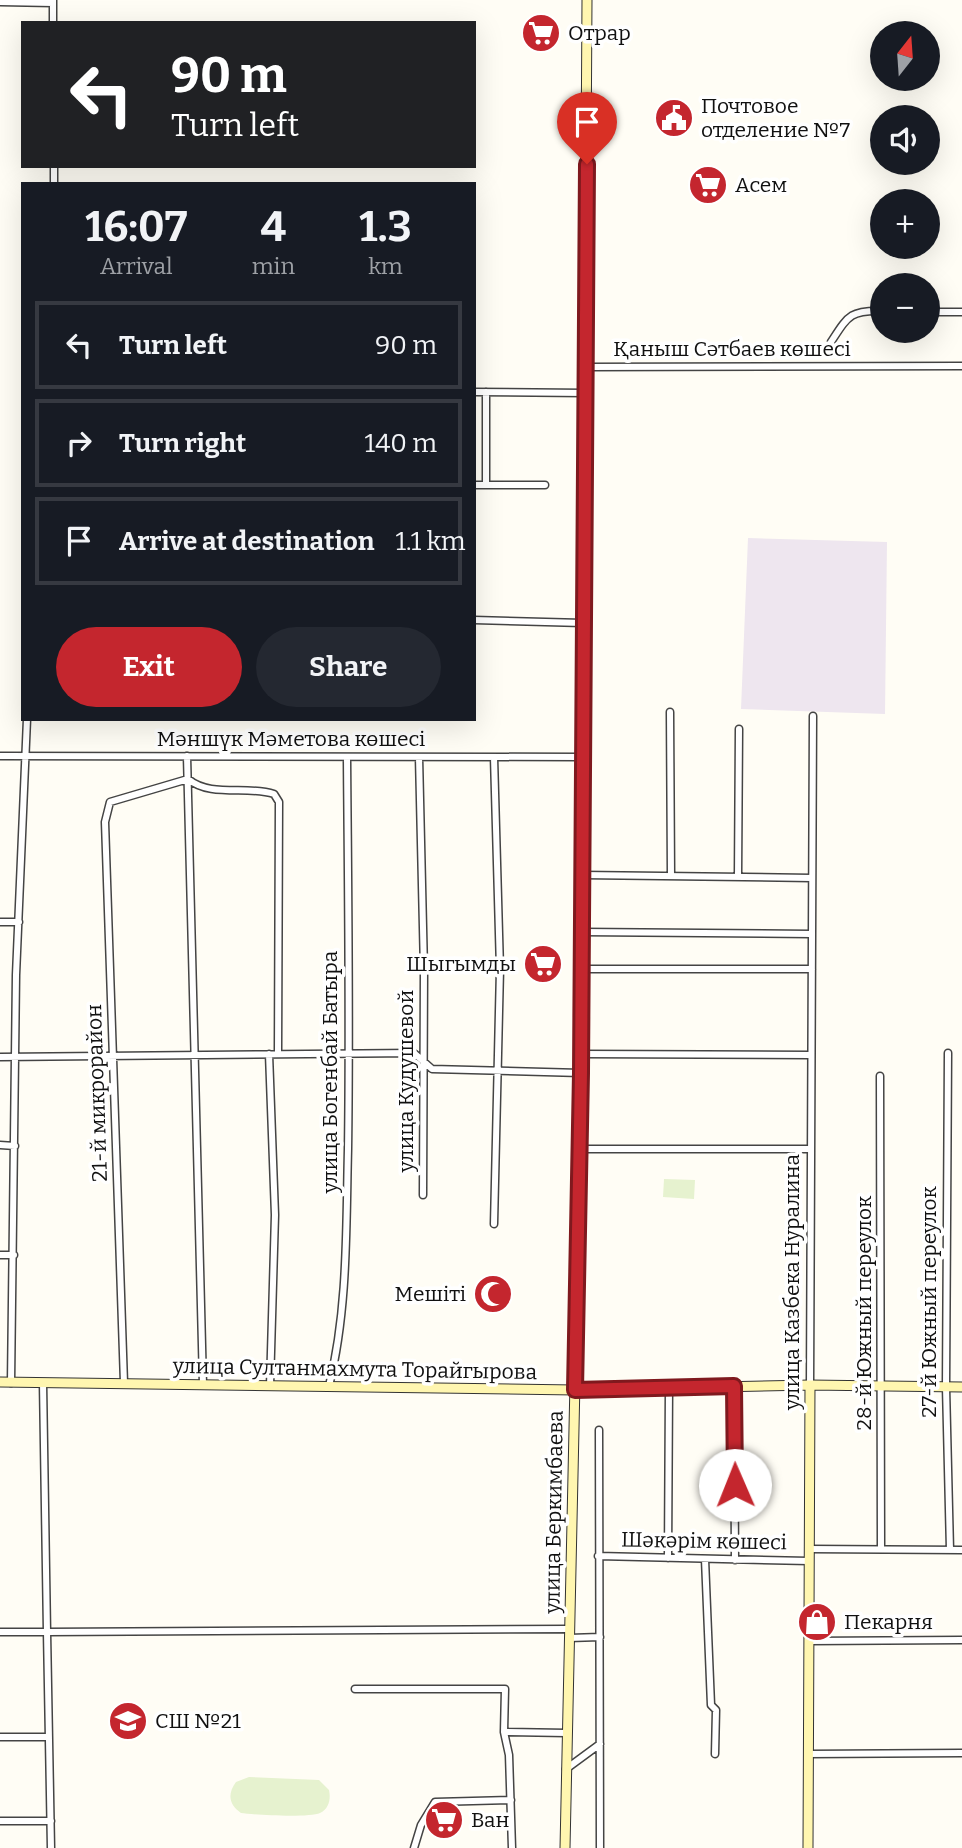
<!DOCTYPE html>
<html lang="en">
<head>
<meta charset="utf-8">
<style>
	body { margin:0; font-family:Bitter,serif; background:#242831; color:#f1f3f6; height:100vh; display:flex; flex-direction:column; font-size:26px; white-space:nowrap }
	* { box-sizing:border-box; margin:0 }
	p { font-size:23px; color:#9ea1a6 }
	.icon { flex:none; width:38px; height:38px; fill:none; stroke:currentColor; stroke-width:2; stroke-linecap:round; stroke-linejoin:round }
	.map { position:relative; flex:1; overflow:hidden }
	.details { position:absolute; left:21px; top:182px; width:455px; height:539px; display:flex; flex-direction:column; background:#171b24; border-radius:0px; box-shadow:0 7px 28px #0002 }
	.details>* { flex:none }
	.top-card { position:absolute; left:21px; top:21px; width:455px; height:147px; border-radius:0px; box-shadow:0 7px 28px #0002; background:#202124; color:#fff; overflow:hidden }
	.needle { width:46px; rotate:17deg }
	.tools { position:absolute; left:870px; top:21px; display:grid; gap:14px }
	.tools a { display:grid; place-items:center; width:70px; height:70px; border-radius:50%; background:#171b24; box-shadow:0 7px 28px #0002; font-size:35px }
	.pin { position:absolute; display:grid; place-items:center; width:60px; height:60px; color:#fff; margin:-72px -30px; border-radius:50% 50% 50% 0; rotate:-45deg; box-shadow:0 0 7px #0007 }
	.pin .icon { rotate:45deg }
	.me { position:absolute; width:77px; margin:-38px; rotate:359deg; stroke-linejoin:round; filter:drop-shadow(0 0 5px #0008) }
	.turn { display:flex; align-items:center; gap:24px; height:147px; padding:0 35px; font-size:32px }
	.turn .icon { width:91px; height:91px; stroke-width:2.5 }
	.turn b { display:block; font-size:49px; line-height:60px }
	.eta { display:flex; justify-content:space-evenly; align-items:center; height:119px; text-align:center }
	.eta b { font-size:42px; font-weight:700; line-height:49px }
	.button { display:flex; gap:14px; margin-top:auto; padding:14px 35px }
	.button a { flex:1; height:80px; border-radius:42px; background:#c4262e; color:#fff; font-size:28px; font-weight:700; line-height:80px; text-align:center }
	.button a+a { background:#242831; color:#f1f3f6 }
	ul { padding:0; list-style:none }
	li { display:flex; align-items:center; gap:21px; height:88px; margin:0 14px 10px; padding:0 21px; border:4px solid #363941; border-radius:0px }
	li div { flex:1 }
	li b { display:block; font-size:26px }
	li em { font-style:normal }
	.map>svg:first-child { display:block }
	.industrial { fill:#eee6ef }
	.pitch { fill:#e6f2cf }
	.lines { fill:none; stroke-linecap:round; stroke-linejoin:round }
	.street-casing { stroke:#444; stroke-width:9 }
	.secondary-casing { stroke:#333; stroke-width:11 }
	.street { stroke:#fff; stroke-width:6 }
	.secondary { stroke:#fff6b0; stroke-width:9 }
	.route-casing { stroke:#7f191e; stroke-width:18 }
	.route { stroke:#c4262e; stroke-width:12 }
	.labels { text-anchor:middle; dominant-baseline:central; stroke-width:7; stroke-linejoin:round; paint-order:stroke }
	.poi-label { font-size:21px; fill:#111; stroke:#fff; text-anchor:start }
	.street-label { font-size:21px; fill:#111; stroke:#fff }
</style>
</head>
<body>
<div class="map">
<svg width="962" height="1848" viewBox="0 0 962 1848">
	<rect width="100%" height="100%" fill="#fffdf5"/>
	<path class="industrial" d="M748,538L887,542L885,714L741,709Z"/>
	<path class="pitch" d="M664,1179L695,1180L694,1199L663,1197Z
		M249,1777L319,1780L329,1790C331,1799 329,1809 320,1813C309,1818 254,1815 241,1813C229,1805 227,1794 236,1782Z"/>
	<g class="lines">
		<defs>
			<path id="street" d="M53,0V23
				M0,2L53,3
				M54,166V184
				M928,312H962
				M831,342C848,316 850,310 882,311
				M586,367L962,366
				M474,392L586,393
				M474,485H545
				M486,485V392
				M474,620L583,623
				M670,712L671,876
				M0,756L582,757
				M187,756L203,1385
				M419,757L424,970L423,1195
				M582,875L812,878
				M738,877L739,729
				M0,922H19
				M581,932L812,934
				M581,969H812
				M948,1053L946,1387L950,1550
				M269,1054L275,1215L270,1386
				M581,1054L811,1055
				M0,1057L414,1053L432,1069L581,1073
				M880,1076L881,1549
				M0,1145L15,1146
				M580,1149H810
				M494,1224L500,969L494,757
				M0,1255H14
				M11,1383L16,975L27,719
				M124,1383L105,822L110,802L188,779C211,798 247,785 274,794L279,802L278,1053
				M810,1385L813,716
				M329,1386C348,1309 346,1228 348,1149C350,1018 348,887 347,757
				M734,1386L735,1560
				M599,1430L600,1848
				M809,1549L962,1550
				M598,1556L809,1561
				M668,1558L669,1387
				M705,1559L711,1705L716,1710L715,1754
				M0,1632H47L43,1383
				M569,1638L600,1637
				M809,1641L962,1640
				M355,1689H505L504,1732L509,1755L512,1848
				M504,1732L567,1733
				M0,1737H49
				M808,1754L962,1753
				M566,1769L600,1744
				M0,1821H51
				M51,1848L47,1632L569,1629
				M414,1848L421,1825L435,1802L511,1800"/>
			<path id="secondary" d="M0,1382L575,1390L810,1385L962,1387
				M565,1848L580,1149L587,0
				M808,1848L810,1385"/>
		</defs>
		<use href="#street" class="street-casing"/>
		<use href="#secondary" class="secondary-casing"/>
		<use href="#street" class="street"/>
		<use href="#secondary" class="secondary"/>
	</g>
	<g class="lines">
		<defs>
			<path id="route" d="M587,164L581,1073L575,1390L734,1386L735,1485"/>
		</defs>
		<use href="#route" class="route-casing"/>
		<use href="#route" class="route"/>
	</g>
	<defs>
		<symbol id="supermarket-disc" viewBox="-11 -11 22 22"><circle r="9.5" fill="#c4262e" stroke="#fff"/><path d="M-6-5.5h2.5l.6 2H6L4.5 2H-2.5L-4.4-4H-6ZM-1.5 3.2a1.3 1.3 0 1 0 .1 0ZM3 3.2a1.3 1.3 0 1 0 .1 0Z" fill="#fff"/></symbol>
		<symbol id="civic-disc" viewBox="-11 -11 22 22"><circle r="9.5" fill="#c4262e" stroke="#fff"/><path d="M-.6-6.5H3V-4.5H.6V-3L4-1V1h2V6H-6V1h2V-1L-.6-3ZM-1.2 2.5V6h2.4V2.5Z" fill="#fff"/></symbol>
		<symbol id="mosque-disc" viewBox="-11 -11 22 22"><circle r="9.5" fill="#c4262e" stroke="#fff"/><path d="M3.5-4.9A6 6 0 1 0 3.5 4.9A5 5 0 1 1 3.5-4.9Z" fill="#fff"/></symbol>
		<symbol id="shop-disc" viewBox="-11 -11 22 22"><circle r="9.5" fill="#c4262e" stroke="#fff"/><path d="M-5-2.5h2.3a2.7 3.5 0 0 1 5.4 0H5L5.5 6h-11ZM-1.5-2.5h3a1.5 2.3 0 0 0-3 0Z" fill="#fff"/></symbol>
		<symbol id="school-disc" viewBox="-11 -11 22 22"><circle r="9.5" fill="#c4262e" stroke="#fff"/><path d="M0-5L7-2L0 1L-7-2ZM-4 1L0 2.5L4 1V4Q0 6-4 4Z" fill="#fff"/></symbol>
	</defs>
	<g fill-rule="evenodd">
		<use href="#supermarket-disc" x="519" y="11" width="44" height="44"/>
		<use href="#civic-disc" x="652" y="96" width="44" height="44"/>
		<use href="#supermarket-disc" x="686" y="163" width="44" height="44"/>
		<use href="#supermarket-disc" x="521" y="942" width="44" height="44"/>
		<use href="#mosque-disc" x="471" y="1272" width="44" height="44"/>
		<use href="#shop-disc" x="795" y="1600" width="44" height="44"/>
		<use href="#school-disc" x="106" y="1699" width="44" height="44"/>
		<use href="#supermarket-disc" x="422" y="1798" width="44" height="44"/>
	</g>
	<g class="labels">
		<g class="poi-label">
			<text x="568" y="33">Отрар</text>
			<text x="701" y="106">Почтовое<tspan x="701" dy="24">отделение №7</tspan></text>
			<text x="735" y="185">Асем</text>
			<text x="516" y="964" text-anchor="end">Шыгымды</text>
			<text x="466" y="1294" text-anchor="end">Мешіті</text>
			<text x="844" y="1622">Пекарня</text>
			<text x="155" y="1721">СШ №21</text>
			<text x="471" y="1820">Ван</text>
		</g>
		<g class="street-label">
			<text x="732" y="349">Қаныш Сәтбаев көшесі</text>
			<text x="291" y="739">Мәншүк Мәметова көшесі</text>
			<text transform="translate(330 1072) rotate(-90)">улица Богенбай Батыра</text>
			<text transform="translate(406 1081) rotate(-90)">улица Кудушевой</text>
			<text transform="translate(97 1093) rotate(-92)">21-й микрорайон</text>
			<text transform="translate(792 1282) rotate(-90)">улица Казбека Нуралина</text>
			<text transform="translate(929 1302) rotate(-90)">27-й Южный переулок</text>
			<text transform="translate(864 1313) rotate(-90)">28-й Южный переулок</text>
			<text transform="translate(355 1369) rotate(1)">улица Султанмахмута Торайгырова</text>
			<text transform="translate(554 1512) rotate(-89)">улица Беркимбаева</text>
			<text transform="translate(704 1541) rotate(1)">Шәкәрім көшесі</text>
		</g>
	</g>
</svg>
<div class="tools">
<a><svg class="needle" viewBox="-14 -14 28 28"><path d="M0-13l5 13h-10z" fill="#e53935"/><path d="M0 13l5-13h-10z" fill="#9ea1a6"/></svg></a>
<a><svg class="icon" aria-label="sound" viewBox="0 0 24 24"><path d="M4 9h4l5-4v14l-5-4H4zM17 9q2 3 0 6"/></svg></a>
<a>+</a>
<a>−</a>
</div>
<div class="pin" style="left:587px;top:164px;background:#d93025"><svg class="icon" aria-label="arrive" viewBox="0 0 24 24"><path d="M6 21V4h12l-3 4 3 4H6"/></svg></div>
<svg class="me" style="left:735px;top:1485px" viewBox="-20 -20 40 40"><circle r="19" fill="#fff"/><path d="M0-13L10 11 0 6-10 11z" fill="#c4262e"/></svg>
<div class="top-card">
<div class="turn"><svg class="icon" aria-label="left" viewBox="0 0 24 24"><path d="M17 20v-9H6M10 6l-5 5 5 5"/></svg><div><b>90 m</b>Turn left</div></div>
</div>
<section class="details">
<div class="eta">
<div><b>16:07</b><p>Arrival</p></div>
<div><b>4</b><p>min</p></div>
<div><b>1.3</b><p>km</p></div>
</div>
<ul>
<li><svg class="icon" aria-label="left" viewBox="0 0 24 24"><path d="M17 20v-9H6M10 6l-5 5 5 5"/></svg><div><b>Turn left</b></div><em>90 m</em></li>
<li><svg class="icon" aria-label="right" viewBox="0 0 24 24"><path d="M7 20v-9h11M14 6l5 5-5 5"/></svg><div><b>Turn right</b></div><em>140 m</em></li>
<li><svg class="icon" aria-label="arrive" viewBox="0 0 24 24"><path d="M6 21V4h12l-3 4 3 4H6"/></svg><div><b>Arrive at destination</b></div><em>1.1 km</em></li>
</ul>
<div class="button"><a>Exit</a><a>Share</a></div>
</section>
</div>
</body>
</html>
